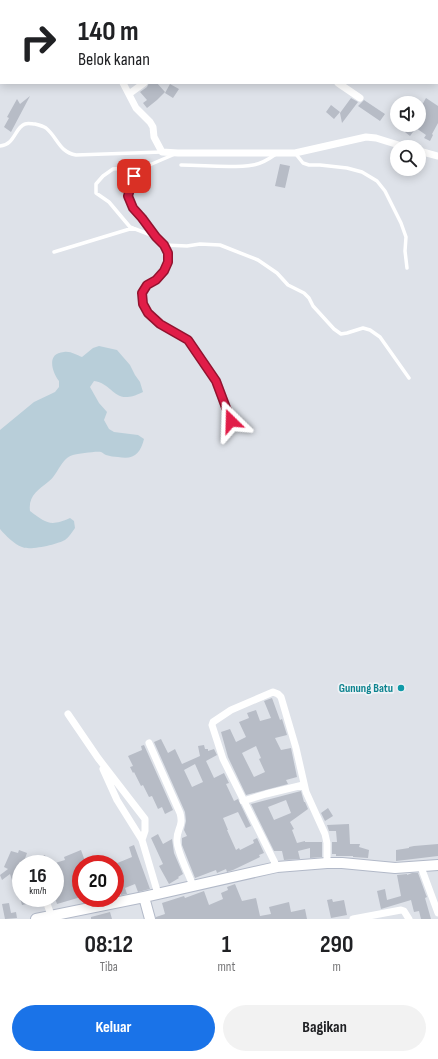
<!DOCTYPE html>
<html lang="id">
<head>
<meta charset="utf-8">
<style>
	body { margin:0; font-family:"Sofia Sans Condensed",sans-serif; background:#f2f2f2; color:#202124; height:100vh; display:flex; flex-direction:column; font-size:15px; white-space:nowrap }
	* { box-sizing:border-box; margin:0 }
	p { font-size:13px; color:#757577 }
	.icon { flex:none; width:22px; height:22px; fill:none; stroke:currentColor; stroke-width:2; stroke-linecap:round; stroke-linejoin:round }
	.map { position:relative; height:919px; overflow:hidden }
	.sheet { display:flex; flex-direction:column; background:#fff; flex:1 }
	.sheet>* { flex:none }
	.hud { position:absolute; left:0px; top:0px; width:438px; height:84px; box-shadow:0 2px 10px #0003; background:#fff; color:#202124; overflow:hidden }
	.fabs { position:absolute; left:390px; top:96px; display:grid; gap:8px }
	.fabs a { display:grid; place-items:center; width:36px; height:36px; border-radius:50%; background:#fff; box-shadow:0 2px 10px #0003; font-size:20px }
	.speed { position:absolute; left:12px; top:855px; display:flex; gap:8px; font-size:20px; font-weight:700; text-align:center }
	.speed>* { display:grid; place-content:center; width:52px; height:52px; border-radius:50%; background:#fff; box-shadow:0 2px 10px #0003; line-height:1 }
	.speed small { font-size:10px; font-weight:400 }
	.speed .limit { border:6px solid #d22; background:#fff; color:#111 }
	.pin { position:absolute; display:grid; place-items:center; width:34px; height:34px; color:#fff; margin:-17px; border-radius:8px; box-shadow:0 2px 6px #0006 }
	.me { position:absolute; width:44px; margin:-22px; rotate:338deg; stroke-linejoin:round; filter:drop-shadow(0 0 3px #0008) }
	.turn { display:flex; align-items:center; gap:14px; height:84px; padding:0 12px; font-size:18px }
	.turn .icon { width:52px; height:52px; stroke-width:2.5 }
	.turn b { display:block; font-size:28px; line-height:34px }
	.eta { display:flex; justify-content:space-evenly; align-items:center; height:68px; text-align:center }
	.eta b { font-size:24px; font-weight:700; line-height:28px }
	.action { display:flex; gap:8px; margin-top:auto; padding:8px 12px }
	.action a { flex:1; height:46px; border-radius:24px; background:#1a73e8; color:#fff; font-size:16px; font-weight:700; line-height:46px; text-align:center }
	.action a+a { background:#f2f2f2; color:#202124 }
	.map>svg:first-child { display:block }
	.green { fill:#b8ced9 }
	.building { fill:#b7bcc6; fill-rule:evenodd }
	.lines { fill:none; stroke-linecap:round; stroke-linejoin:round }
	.secondary-casing { stroke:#b2b9c8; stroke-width:12 }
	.lane { stroke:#fff; stroke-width:3.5 }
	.street { stroke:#fff; stroke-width:7 }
	.secondary { stroke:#fff; stroke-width:10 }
	.route-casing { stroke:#92132f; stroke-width:10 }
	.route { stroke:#e11d48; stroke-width:7 }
	.culture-dot { fill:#0f9aa8; stroke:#eef2f6; stroke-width:1.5 }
	.labels { text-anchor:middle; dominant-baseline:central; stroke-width:3.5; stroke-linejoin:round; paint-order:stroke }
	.culture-label { font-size:12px; font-weight:bold; fill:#0d838f; stroke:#eef2f6; text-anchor:end }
</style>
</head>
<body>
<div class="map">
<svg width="438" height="919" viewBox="0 0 438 919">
	<rect width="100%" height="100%" fill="#dee2e9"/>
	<path class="green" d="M99,346L117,350L130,365L135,375L140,382L143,392C113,407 115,384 94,381L90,387L99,403L107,412L104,420L109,429L114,432L138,435L144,439C140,454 134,460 118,457C114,457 110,456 106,455C105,455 102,452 101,452C96,451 78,454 73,455C61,458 58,475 48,482C38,490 28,496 30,511C46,523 50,527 70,518L74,521L75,528C72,532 69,537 65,540C58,544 30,551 22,547C14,544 6,536 0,529V430L34,402L55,392L59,387V381C52,372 46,353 64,352C71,351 76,355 82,357L93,348Z"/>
	<path class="building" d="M149,83H157L165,92L157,100L147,108L143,103L147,100L140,92L147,87Z
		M170,84L179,89L173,98L165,93Z
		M30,96L11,132L4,127L9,118L7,117L17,99L20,104Z
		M351,98L358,102L342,123L340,113Z
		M426,98L438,106V123L432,134L433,135L430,141L424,138L426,135L416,128L410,136L405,132L410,125H419V102L422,105Z
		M364,100L385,114L380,121L358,106Z
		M331,105L340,112L334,119L326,112Z
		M280,164L290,166L285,188L275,186Z
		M272,698L280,720L282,719L287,735L275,738L281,750L291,748L297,777L286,780L288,784L246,795L228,757L221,732L230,729L236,742L246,737L239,722L249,718L247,713L256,710L260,721L271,718L264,701ZM256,746L261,758L259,759L265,772L254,777L242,753Z
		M161,739L168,753L175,749L182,764L200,756L198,746L204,745L205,749H208V751L214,749L217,755L206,761L214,778L224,773L229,783L226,784L234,801L238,799L251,826L246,828L238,812L223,818L228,830H227L236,850L239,848L240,850L254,843L253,840L257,838L264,853L259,855L260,857L233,870L227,872L226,869L217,873L216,870L195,878L182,845V838L187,836L184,830L186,821L185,812L154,742ZM195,764L203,782L192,787L184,770Z
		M144,745L173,810L165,814L162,807L158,809L152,796L149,797L143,785L141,786L134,772L133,773L130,767L133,766L128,756L142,750L141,746Z
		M301,791L304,802H305L308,809L290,822L294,829L292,830L297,843L305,841V842H322V857L310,858V848L298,851L300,859L284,860L282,851H274L251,804ZM286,800L291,813L274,820L268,807Z
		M328,808L333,816L325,821L321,813Z
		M349,824L350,844H360L359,847L369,850L368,858L353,857V856H336V854H332V842H337L336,831H329L327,825Z
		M158,834L163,844L172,839L174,853L183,874L178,877L179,878L169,884L159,866L163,864L151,838Z
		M438,844V856L396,861V850L409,848V847L414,846Z
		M134,845L150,889L138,892L135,884L125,888L127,894L121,895V893L115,895V864L132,857L129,847Z
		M19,850L27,853L23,864H21V866H18L21,885L16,886L14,879L12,880L10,874L2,880L0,875L8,869L4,867L11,851L18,853Z
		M81,850L86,864H81V897L57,904L55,898V863L65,860L64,857Z
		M45,855L48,864H35L33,859Z
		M412,873H418L426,895L427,897L425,898L431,919H421L419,911L414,912L411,900L381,909L377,891L385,889L387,900L401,896L397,875L407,874V875Z
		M235,884L242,901L256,898L260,916L271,914L269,907L289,902L291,912L305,909L307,919H156V917L165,914L162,903L184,896L185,898L204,891L209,905L223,899L221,893L228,890L227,887Z
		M20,898H40L41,901L22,905Z
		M332,899L333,902L344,900L347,915L331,918L327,900Z
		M9,903L11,913L16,912L17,918L5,919L2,904Z
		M110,912L112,919H91V917Z"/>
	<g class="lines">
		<defs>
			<path id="secondary" d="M144,897L150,919
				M36,919L144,897L277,867L327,863H342L395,868L438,865"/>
		</defs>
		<use href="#secondary" class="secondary-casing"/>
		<path class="lane" d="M0,146C15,145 15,127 25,124C28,123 32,124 35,124C39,125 43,126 46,128C58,138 59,152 76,155L162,152
			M295,153L303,163L309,165H320L347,168L362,172L377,181L385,191L401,223L406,237L405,251L407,268
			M175,154L140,169L125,168L113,169L103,176L96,184V193L109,202L130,227L156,237L164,245L168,253V262L164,271L156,279L147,285L142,293L143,305L148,313L160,324L188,340L215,381L231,421
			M181,165C204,165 231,169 253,165C261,164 269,159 276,154
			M140,169L134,176L128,195L133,208L142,218L156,237
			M164,245L187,246L200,244L220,245L258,260L277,273L288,285L304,293L309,298L313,306L334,329L341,334L347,333L363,328L370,330L380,337L409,378
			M54,252L133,228"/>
		<path class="street" d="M150,0L151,1
			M294,0L295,1
			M3,1L5,0
			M105,1L107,0
			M157,1V0
			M123,83L136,108L150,122L153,127L154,137L162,152L178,153H295L366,137L376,138L405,147
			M338,83L360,98
			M129,94L144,83
			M419,151L438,156
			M68,714L98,758L145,819V831L142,840
			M149,743L180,813C184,827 176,829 177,841C177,852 189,874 193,886
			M103,769L117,800L142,840L158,894
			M243,801L266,794L303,785
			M277,867L223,759L212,725L213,722L231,710L273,692L278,694L281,697L296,748L306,792L325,834L327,843V863
			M421,867L438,913
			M45,898L51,915
			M353,919L401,910L404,911L409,919"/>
		<use href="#secondary" class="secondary"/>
	</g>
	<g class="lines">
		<defs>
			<path id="route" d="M134,176L128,196L133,208L142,218L156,237L164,245L168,253V262L164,271L156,280L147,285L142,293L143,304L148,313L160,324L188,340L216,381L231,421"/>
		</defs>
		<use href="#route" class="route-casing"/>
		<use href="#route" class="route"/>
	</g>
	<circle class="culture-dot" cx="401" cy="688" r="4"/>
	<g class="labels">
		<g class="culture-label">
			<text x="393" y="688">Gunung Batu</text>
		</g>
	</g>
</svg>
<div class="fabs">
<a><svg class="icon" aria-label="sound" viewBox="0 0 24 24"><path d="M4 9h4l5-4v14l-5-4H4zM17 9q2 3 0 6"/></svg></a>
<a><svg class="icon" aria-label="search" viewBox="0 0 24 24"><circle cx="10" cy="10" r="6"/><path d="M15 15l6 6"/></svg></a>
</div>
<div class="speed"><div>16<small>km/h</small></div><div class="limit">20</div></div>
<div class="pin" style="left:134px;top:176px;background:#d93025"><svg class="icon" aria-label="arrive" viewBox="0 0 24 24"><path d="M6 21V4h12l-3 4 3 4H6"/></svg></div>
<svg class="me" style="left:231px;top:421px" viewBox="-20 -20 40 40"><path d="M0-17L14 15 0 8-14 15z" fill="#e11d48" stroke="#fff" stroke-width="4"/></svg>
<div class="hud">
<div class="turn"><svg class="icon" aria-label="right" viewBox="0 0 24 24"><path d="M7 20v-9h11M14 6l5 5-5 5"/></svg><div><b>140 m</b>Belok kanan</div></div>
</div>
</div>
<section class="sheet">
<div class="eta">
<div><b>08:12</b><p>Tiba</p></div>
<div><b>1</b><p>mnt</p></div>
<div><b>290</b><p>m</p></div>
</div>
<div class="action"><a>Keluar</a><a>Bagikan</a></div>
</section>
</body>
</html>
